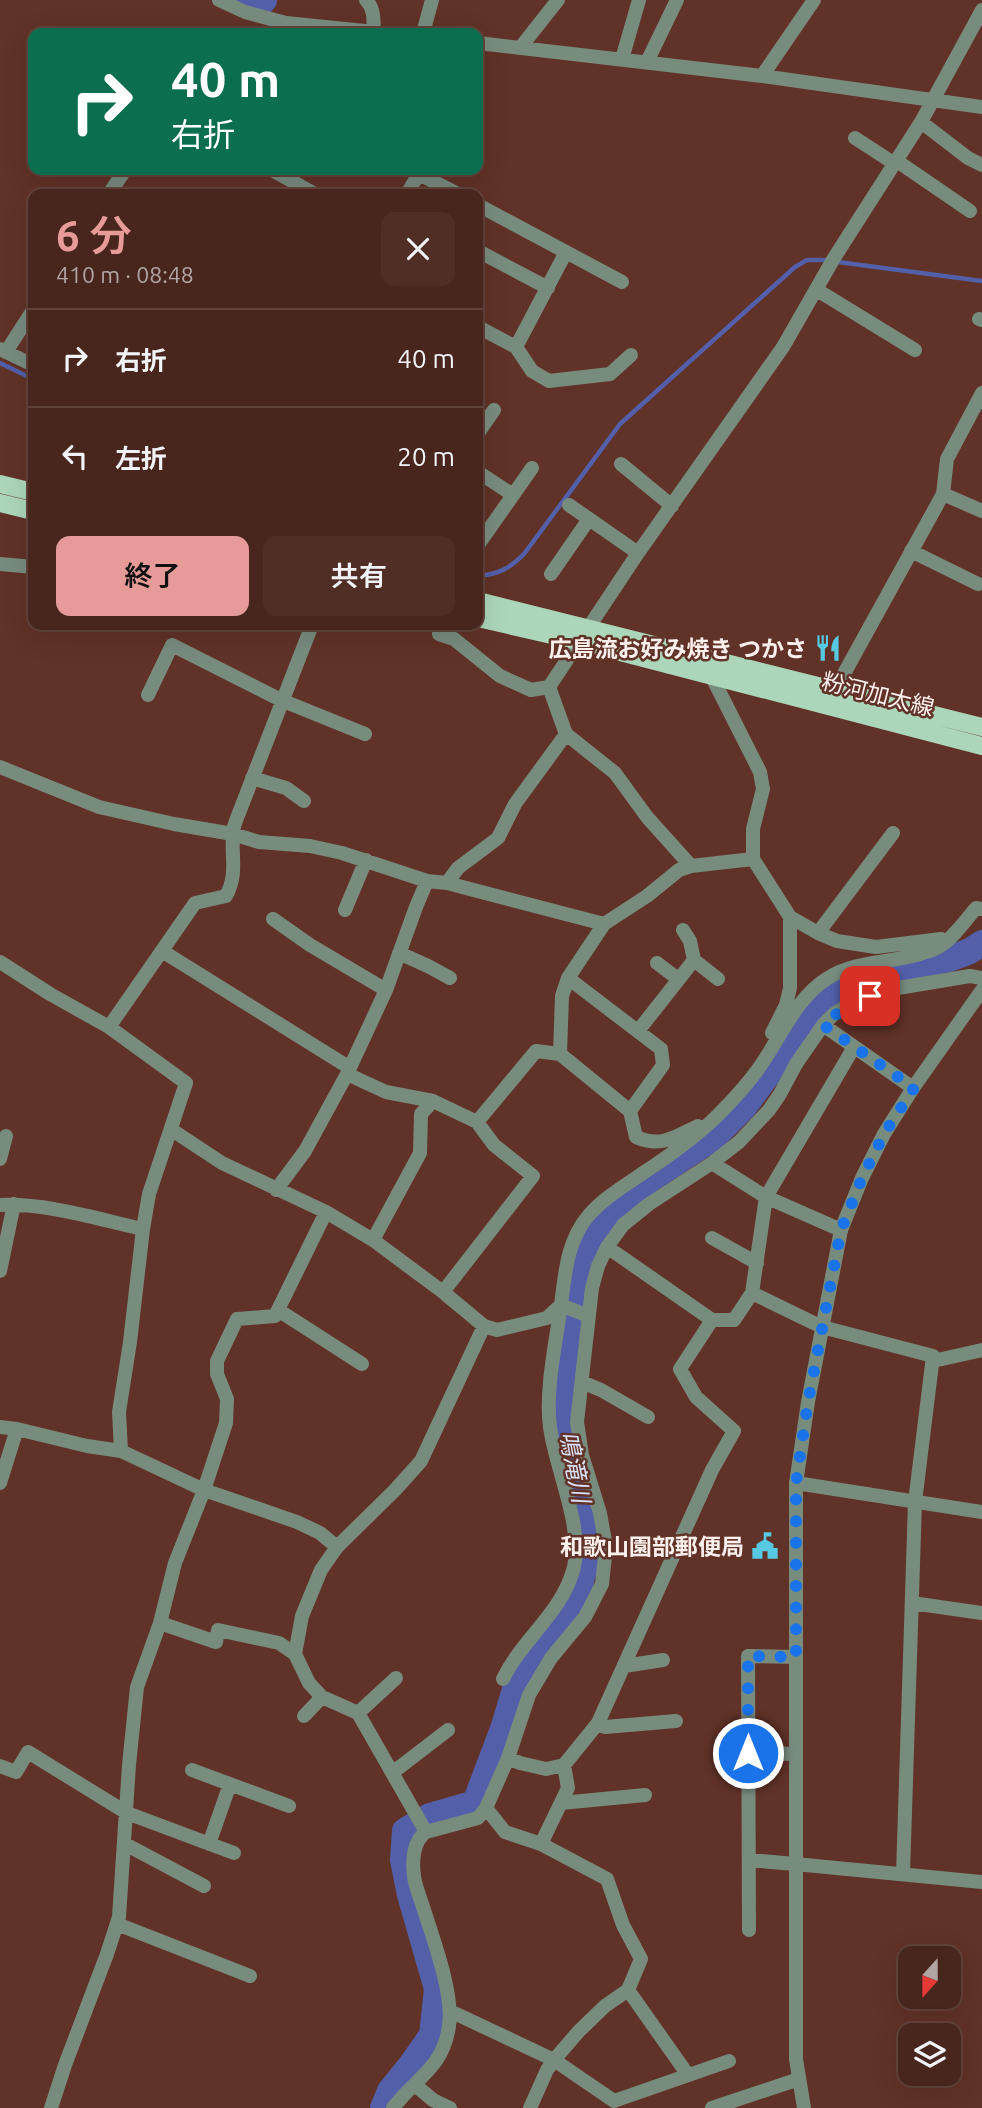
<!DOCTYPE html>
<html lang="ja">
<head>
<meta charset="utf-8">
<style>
	body { margin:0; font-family:Ubuntu,"Noto Sans JP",sans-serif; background:#502e26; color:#f1f3f6; height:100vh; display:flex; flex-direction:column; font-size:26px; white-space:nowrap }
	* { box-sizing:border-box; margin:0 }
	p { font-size:23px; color:#b1a5a4 }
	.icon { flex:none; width:38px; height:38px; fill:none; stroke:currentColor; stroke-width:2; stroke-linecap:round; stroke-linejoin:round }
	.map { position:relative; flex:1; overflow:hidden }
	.drawer { position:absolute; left:28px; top:189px; width:455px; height:441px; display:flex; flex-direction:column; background:#49261d; border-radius:14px; box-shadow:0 7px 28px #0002,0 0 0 2px #61433b }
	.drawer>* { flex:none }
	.hud { position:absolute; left:28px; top:28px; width:455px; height:147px; border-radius:14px; box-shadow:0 7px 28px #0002,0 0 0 2px #61433b; background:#0b6e4f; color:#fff; overflow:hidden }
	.needle { width:46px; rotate:201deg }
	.buttons { position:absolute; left:898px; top:1946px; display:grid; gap:14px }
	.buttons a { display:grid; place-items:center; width:63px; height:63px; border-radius:14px; background:#49261d; box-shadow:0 7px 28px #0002,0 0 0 2px #61433b; font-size:35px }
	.pin { position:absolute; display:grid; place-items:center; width:60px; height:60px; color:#fff; margin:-30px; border-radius:14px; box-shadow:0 4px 10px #0006 }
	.me { position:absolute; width:77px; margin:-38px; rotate:0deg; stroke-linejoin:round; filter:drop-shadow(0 0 5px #0008) }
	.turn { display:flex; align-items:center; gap:24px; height:147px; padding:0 28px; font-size:32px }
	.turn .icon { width:91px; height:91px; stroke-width:2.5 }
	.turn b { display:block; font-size:49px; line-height:60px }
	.round { display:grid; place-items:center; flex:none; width:74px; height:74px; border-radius:14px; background:#502e26 }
	.summary { display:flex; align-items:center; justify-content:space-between; height:119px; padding:0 28px }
	h1 { font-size:42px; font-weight:600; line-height:52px; color:#e69b98 }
	.button { display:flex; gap:14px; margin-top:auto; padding:14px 28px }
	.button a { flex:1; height:80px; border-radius:14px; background:#e69b98; color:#111; font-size:28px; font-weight:600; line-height:80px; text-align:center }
	.button a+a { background:#502e26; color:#f1f3f6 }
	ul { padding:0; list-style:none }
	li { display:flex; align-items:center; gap:21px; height:98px; padding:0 28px; border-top:2px solid #61433b }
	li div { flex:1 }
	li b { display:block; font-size:26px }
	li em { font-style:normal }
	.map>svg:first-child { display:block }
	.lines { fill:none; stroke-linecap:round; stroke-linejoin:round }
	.stream { stroke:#535fa9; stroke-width:4.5 }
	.river { stroke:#535fa9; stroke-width:26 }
	.minor { stroke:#788c7e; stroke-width:14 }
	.tertiary { stroke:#788c7e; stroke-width:14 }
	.primary { stroke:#acd6b9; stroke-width:18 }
	.route { stroke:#1a73e8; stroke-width:12; stroke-dasharray:0 21.6 }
	.labels { text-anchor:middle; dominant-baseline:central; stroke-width:5; stroke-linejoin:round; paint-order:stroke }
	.poi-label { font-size:23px; font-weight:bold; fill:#fcf0ed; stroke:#613227; text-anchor:end }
	.street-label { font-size:23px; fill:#fcf0ed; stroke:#613227 }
	.water-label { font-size:24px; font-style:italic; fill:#dce1f7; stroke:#613227 }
</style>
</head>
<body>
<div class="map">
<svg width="982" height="2108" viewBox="0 0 982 2108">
	<rect width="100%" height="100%" fill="#613227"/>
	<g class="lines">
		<path class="stream" d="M0,363L33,379
			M478,576C499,574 509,569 524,554L620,424L795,267L807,260H823L982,281"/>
		<path class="river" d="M247,0L259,6L264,0
			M383,2108L390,2091L411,2065L432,2035L437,1989L410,1895L403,1860L405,1831L430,1816L475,1803L504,1726L518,1679L578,1592L585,1567L590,1536L565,1437L567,1381L576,1293L585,1254L595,1234L623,1203L651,1179L713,1138L744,1107L818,1007L838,991L867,976L949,959L970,951L982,943"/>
		<path class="minor" d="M219,0L245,12L286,23L384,33
			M366,0C375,9 373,20 374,32
			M423,33L432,0
			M478,43L762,76L982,107
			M520,48L558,0
			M622,59L639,0
			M647,62L677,0
			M762,76L814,0
			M921,122L968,158L982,165
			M855,138L895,164
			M897,161L970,211
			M272,170L315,194
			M419,174L458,194
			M109,194L125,170
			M407,194L421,170
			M478,205L622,282
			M478,251L548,288
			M817,290L915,350
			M979,319L982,320
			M478,327L516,347L566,252
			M516,347L532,371L549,381L610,374L631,355
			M0,349L33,365
			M6,352L33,310
			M478,433L494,410
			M621,464L672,506
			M478,472L513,495
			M943,494L982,511
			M569,505L638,553
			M478,545L532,468
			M911,551L978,584
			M0,564L33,567
			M551,574L589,519
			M439,634L454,639L500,676L531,690L549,687
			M712,677L760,772L763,789L753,829V859L790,917L818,933L837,941L876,947L941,939
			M148,695L172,645L281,700L365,734
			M833,699L835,690L943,494L947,459L982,393
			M566,734L615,773L647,817L691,866
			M0,767L99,807L174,824L233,834L259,842L310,846L342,853L427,881L447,883L604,924L647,896L679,870L691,866L753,859
			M252,778L286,788L304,801
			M447,883L458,868L498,838L515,804L566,734L549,687L638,553L783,347L834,258L921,122L982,10
			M345,910L366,860
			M273,919L310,945L386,990
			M604,924L568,978L661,1049L663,1065L630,1111L636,1137C661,1148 675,1137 698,1126
			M818,933L893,833
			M162,951L350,1068
			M399,953L428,966L450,978
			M694,960L718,979
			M0,962L50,994L109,1027L186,1083L149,1194L143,1229L130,1342L119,1412L121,1451
			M657,963L678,979
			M568,978L562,996L560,1054L630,1111
			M823,1025L913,1088
			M109,1027L195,903L226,896C238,874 231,857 233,834C233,829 235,823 237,818L312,625
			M638,1031L694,960L690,941L683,930
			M772,1033L786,1005L790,988V917
			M854,1047L766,1197L752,1293L822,1327L933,1356L915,1502L903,1874
			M347,1074L386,1092L433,1101
			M172,1130L222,1163L326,1212L373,1240L443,1292L484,1326L497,1330L547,1318L561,1305C565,1274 567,1240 589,1215C604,1198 624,1186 643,1173C669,1156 693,1139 715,1118C732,1101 750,1082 763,1062C782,1034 798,996 828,978C855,961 890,963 920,954C926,952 935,950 940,946C954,937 965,921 976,908L982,909
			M0,1159L6,1136
			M712,1163L766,1197L841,1230
			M276,1190L305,1151L347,1074L386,990L416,907L427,881
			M0,1205C48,1203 97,1219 143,1229
			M712,1238L757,1263
			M373,1240L420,1153L421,1114L433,1101L477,1122L536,1051L560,1054
			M607,1247L712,1320H734L752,1293
			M0,1271L14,1204
			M443,1292L533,1176L494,1145L477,1122
			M278,1310L362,1364
			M933,1361L982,1350
			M582,1382L601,1390L648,1417
			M0,1427L17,1429L87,1446L121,1451L204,1490L297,1522L320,1533L337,1547
			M0,1483L17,1429
			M912,1603L982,1613
			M160,1623L216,1642L218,1630L279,1643L295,1654
			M624,1666L663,1660
			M503,1679C522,1639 563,1612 574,1567C583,1525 556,1471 550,1427C545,1391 556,1342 561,1305L588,1316
			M358,1713L396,1678
			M304,1716L322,1697
			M598,1723L605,1727L676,1721
			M748,1753L795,1754
			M508,1758L520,1763L546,1769L564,1765L598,1723L712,1470L734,1431L696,1397L680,1369L712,1320
			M0,1766L16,1772L28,1752L127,1813L234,1853
			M192,1770L289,1806
			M392,1773L448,1730
			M561,1803L645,1795
			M486,1808L505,1832L541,1844L607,1879L623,1925L641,1959L628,1990L605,2006L579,2031L554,2060L547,2070L530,2108
			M426,1832L358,1713L322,1697L309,1683L295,1654L302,1616L321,1570L337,1547L395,1490L421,1461L484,1326
			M125,1844L204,1886
			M209,1844L230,1784
			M541,1844L568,1788L564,1765
			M749,1860L795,1864
			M117,1924L250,1976
			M749,1930L748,1656L796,1657
			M628,1990L688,2075
			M450,2011L554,2060L614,2101L729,2061
			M415,2085L433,2100L450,2108
			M51,2108L65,2065L107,1954L119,1917L129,1765L137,1687L160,1623L175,1563L204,1490L226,1423L227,1399L217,1374V1361L237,1319L275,1316L326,1212
			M393,2108C415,2078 443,2069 449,2026C454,1995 433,1938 423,1907C420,1897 415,1886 414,1876C412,1861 413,1841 426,1832L478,1818L486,1808L508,1758L529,1695L551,1658L585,1617L602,1584L606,1547L600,1513L582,1455L577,1422L592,1288L598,1266L607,1247L623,1225L649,1204L712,1163L739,1142L769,1110L780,1094L796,1064L823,1025L834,1014L849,1004L892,989L970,976L982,978
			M712,2108L799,2079"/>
		<path class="tertiary" d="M796,1483L982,1512
			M795,1864L982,1882
			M804,2108L796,2059V1483L808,1402L841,1230L862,1178L884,1134L913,1088L982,990"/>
		<path class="primary" d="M0,484L33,492
			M0,503L33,511
			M478,601L982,727
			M478,618L578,641L982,746"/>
	</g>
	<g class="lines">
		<path class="route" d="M748,1753V1656L796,1657V1483L808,1402L841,1230L862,1178L884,1134L914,1088L823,1025L849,1004L870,996"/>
	</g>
	<defs>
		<symbol id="restaurant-bare" viewBox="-9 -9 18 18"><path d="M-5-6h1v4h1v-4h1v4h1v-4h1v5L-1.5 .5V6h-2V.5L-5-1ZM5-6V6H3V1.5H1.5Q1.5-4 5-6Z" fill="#57c9e2" stroke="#613227" stroke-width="2.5" paint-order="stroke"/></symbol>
		<symbol id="civic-bare" viewBox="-9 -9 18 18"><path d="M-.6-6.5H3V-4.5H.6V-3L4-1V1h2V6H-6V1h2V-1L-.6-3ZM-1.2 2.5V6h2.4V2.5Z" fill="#57c9e2" stroke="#613227" stroke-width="2.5" paint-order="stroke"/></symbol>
	</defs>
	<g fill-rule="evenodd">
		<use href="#restaurant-bare" x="809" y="629" width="38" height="38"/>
		<use href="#civic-bare" x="746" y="1527" width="38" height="38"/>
	</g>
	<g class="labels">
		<g class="poi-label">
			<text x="807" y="648">広島流お好み焼き つかさ</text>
			<text x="744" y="1546">和歌山園部郵便局</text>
		</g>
		<g class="street-label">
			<text transform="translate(878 694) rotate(14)">粉河加太線</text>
		</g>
		<g class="water-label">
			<text transform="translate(575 1467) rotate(79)">鳴滝川</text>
		</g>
	</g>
</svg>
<div class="buttons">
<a><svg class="needle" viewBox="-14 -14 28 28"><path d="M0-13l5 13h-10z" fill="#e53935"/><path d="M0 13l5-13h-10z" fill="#b1a5a4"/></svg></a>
<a><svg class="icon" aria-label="layers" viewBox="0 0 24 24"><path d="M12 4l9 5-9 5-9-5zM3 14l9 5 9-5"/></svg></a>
</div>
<div class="pin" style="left:870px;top:996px;background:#d93025"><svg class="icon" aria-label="arrive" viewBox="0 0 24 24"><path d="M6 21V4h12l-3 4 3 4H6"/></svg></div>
<svg class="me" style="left:748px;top:1753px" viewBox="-20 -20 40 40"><circle r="17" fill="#1a73e8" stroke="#fff" stroke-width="3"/><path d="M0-11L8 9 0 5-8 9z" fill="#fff"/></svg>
<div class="hud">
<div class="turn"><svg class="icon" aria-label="right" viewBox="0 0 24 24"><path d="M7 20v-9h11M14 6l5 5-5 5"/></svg><div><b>40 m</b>右折</div></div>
</div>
<section class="drawer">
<div class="summary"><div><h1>6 分</h1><p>410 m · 08:48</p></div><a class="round"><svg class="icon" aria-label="close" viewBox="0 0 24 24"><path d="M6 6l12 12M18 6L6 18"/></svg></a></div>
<ul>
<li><svg class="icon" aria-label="right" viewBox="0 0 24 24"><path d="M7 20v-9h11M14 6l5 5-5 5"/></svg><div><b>右折</b></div><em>40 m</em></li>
<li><svg class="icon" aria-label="left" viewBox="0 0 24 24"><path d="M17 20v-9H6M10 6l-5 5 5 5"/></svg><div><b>左折</b></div><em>20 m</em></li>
</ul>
<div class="button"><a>終了</a><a>共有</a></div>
</section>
</div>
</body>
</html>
